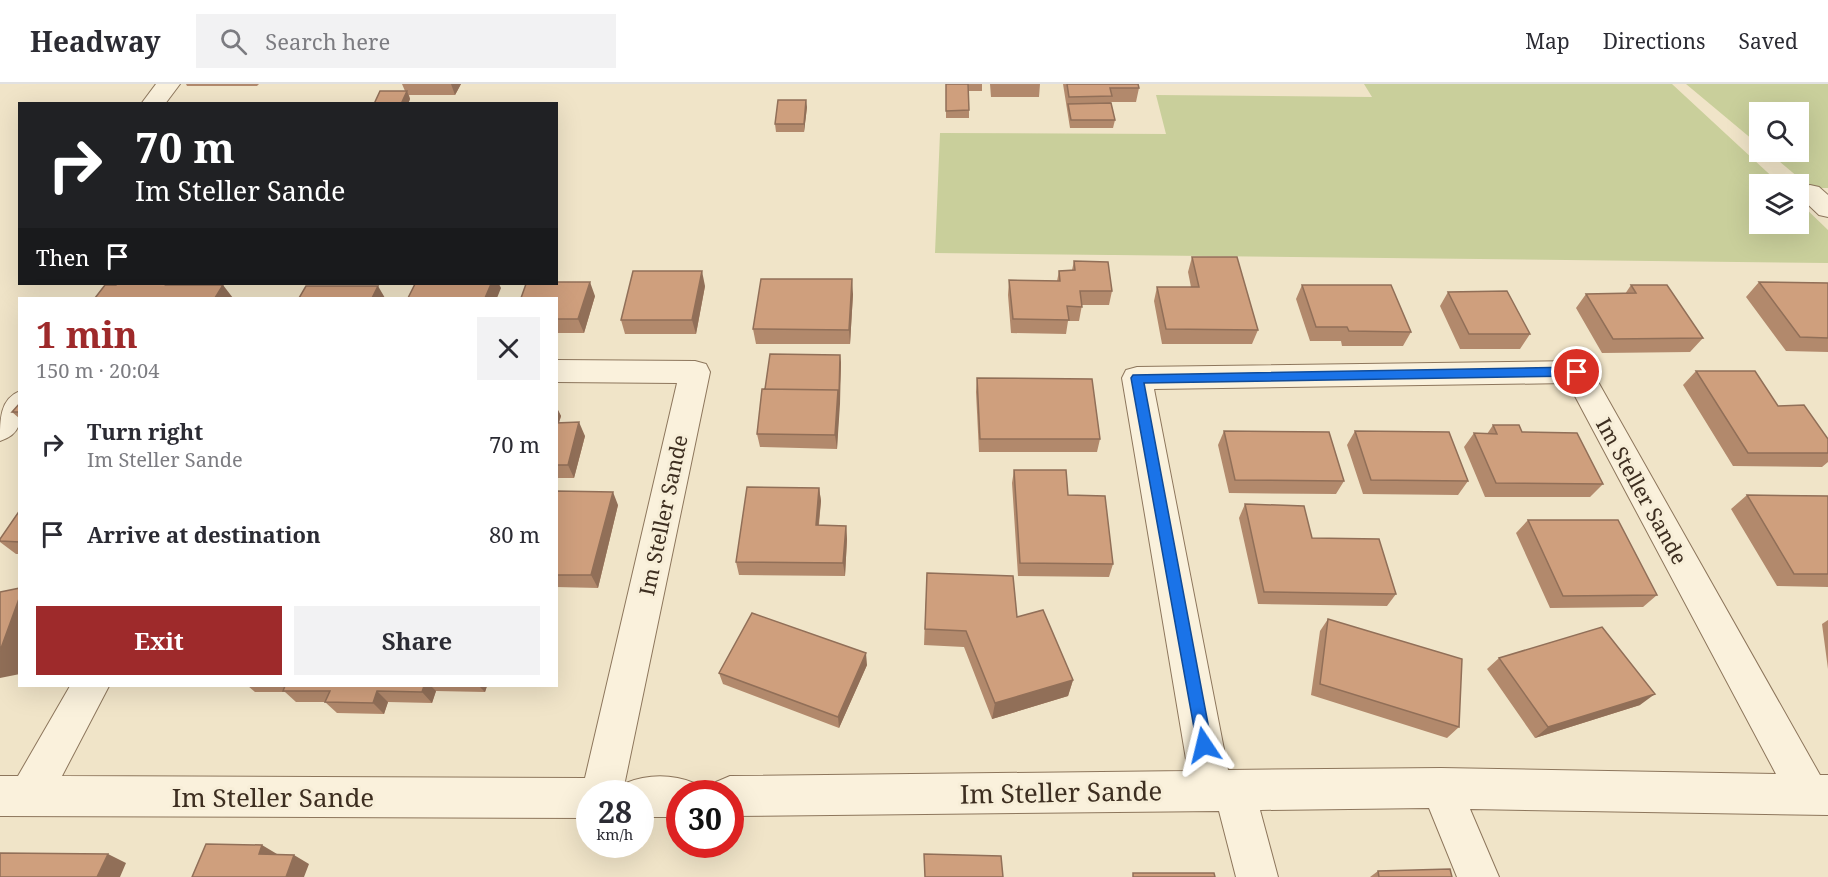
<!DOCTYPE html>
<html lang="en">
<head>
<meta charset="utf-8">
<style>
	body { margin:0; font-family:"Noto Serif",serif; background:#f2f2f3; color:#2b2b33; height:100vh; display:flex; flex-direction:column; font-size:22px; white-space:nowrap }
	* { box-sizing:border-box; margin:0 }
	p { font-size:20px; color:#7c7c81 }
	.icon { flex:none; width:33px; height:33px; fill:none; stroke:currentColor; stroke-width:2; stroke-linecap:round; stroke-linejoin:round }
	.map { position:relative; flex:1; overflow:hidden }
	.drawer { position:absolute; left:18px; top:213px; width:540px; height:390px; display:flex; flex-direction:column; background:#fff; border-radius:0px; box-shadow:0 6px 24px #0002 }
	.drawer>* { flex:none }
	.guide { position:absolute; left:18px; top:18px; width:540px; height:183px; border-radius:0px; box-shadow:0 6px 24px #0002; background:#202124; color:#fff; overflow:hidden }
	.fabs { position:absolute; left:1749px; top:18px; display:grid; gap:12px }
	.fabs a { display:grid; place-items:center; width:60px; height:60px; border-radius:0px; background:#fff; box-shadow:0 6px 24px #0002; font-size:30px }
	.speed { position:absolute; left:576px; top:696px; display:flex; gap:12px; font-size:30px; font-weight:700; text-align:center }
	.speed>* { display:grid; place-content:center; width:78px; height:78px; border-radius:50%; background:#fff; box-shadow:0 6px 24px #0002; line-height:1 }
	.speed small { font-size:15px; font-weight:400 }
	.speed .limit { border:9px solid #d22; background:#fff; color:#111 }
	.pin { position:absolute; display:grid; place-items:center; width:51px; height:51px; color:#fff; margin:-26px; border:3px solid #fff; border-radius:50%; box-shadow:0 2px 6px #0007 }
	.me { position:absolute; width:66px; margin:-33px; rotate:350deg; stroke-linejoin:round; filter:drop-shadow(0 0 4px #0008) }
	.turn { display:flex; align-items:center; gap:21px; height:126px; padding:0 18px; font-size:27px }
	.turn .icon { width:78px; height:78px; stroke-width:2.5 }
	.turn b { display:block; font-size:42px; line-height:51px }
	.then { display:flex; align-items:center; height:57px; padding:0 18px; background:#0003; gap:12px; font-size:22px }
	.round { display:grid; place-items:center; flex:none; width:63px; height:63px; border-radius:0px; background:#f2f2f3 }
	.headline { display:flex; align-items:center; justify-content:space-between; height:102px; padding:0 18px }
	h1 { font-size:36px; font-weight:700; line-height:45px; color:#9e2a2b }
	.primary-button { display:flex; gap:12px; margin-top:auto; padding:12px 18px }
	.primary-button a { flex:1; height:69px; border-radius:0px; background:#9e2a2b; color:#fff; font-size:24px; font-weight:700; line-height:69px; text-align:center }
	.primary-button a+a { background:#f2f2f3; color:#2b2b33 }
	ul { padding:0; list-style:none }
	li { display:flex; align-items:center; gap:18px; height:90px; padding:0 18px }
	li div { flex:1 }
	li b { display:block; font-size:22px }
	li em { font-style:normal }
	header { display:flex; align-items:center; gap:36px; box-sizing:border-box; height:84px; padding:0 30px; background:#fff; border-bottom:2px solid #e1e1e2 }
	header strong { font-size:28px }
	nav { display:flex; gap:33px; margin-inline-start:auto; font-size:21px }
	.search { width:420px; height:54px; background:#f2f2f3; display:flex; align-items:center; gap:15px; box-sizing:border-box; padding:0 21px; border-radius:0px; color:#7c7c81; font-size:22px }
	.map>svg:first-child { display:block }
	.green { fill:#c9cf9b }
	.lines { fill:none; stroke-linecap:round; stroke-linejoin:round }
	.minor-casing { stroke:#8d765c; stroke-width:2 }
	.minor { fill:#faf1dc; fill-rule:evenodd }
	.wall { fill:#b2896c }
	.shaded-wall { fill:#916f58 }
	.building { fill:#cf9f7d; stroke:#916f58; stroke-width:1.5 }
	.route { fill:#1a73e8; stroke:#114b97; stroke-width:1.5 }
	.labels { text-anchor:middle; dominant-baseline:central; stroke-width:6; stroke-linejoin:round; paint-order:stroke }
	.street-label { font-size:21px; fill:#3d2e20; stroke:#f7eed8 }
	.near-street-label { font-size:26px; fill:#3d2e20; stroke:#f7eed8 }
</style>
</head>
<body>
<header>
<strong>Headway</strong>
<div class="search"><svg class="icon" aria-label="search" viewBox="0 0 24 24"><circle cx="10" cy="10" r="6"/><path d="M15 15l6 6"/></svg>Search here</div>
<nav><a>Map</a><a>Directions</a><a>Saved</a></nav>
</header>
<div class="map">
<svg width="1828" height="793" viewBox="0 0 1828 793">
	<rect width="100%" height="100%" fill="#f0e4c8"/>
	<path class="green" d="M1364,0H1672L1780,100H1760V140H1798L1799,118L1828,146V179L935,169L940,49L1166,50L1156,11L1372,13Z
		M1686,0H1828V104H1811L1768,68H1798V28H1760L1759,61Z"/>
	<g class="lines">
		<defs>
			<path id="minor" d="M156,0H180L165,20H141Z
				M1810,101L1819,103L1828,111V133L1819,131L1798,111L1801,103Z
				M556,276L695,277L706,280L710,288L624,702L626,699C647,690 673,690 694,699L699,710H680V733H640V710H590V734L0,732V692H18L70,602H109L62,692L585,694L677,299L556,298Z
				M1577,277L1588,280L1820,691H1828V731L1470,725L1499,793H1457L1429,724L1260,726L1278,793H1236L1219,727L730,732V710H711L716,698L730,692L1188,687L1122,294L1126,286L1137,283ZM1568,299L1776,690L1441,684L1228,686L1154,305Z
				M20,307C20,330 26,349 0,357C0,335 0,315 20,307Z"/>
		</defs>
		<use href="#minor" class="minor-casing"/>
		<use href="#minor" class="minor"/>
	</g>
	<path class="wall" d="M186,0H259L257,2H187Z
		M402,0H461L455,11H409L410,15L408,20H374L405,7Z
		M946,0H982V7H969V34H946Z
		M990,0H1040L1039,13H991Z
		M1063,0H1138L1139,4L1136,18H1111L1115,36L1113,44H1070Z
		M807,23L804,48H776L775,40Z
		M1192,173L1258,246L1252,260H1162L1154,217L1157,203H1191L1188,188Z
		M1074,177L1112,207L1109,221H1082L1079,237H1068L1066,250L1011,249L1008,211L1009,196L1057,197L1059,187L1072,186Z
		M1759,198L1828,199V268L1786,267L1746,213Z
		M1302,201L1411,248L1403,262H1342L1341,257H1310L1296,215Z
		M1631,201L1703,254L1690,268L1602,269L1576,224L1586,210H1625Z
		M705,202L696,250H625L621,236Z
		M1448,208L1530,250L1520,265H1460L1440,222Z
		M853,210L850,260H756L753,245Z
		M595,212L584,249H556V214Z
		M841,278L837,365L760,363L757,350L765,305Z
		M1696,287L1778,322L1828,355V378L1822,383L1733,382L1683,301Z
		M977,294L1100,355L1097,368H979L976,308Z
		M20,319V335L12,328Z
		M556,322L561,332L559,339L585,352L574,394H556Z
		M1493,341L1522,348L1603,400L1590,413H1485L1464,363L1474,349L1487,350Z
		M1224,347L1344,397L1336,410L1229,409L1218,361Z
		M1355,347L1468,397L1458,411L1363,410L1347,361Z
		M1014,386L1068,411L1113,480L1109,493L1018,492L1012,399Z
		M819,404L821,417L819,441L846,442L847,455L845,492L739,491L736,478Z
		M556,407L618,421L598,504L556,503Z
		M1747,411L1828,412V503L1777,502L1731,425Z
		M1245,420L1312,454L1396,510L1387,522L1258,520L1239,434Z
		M20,426V470H16L0,458V455Z
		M1528,436L1657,511L1643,523L1550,524L1516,449Z
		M927,489L1017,533L1073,596L1068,612L992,635L964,563L924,561Z
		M1328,535L1459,643L1447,654L1311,611L1320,547Z
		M1828,536V585L1822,540Z
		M1499,574L1640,621L1535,654L1487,585Z
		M867,581L839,644L723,600L719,589Z
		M248,602H487L485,608L436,607L432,619L388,618L384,630L337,629L325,618H296L285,608H255Z
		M1378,787L1452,793H1370Z"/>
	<path class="shaded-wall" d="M451,0H461L455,11Z
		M407,7L410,15L408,20H401Z
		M806,16L807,23L804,48V40Z
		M702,187L705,202L696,250L692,236Z
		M852,195L853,210L850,260L849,246Z
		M590,198L595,212L584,249L578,235Z
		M167,200H188L178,214L166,201Z
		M491,200H499L501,204L497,214H485Z
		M223,201L233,214H215Z
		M378,202L385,214H372Z
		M840,271L841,278L840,320L837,365L835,351Z
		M556,322L561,332L556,347Z
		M579,338L585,352L574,394L568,381Z
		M819,404L821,417L817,454L816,441Z
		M613,408L618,421L598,504L591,491Z
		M846,442L847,455L845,492L843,479Z
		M20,512V590L0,594V567Z
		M866,569L867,581L839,644L838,633Z
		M1073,596L1068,612L992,635L995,619Z
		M424,602H431L436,607L432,619L422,608Z
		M479,602H487L485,608Z
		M377,607L388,618L384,630L373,619Z
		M1655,610L1640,621L1535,654L1548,643Z
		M262,761L277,770L274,779L259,770Z
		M108,770L126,779L120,793H97Z
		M294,771L309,780L304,793H286Z"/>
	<path class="building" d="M946,0H968L969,26L946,27Z
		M1067,0H1138L1139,4H1110L1112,12L1069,13Z
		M380,7H407L401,20H374Z
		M778,16H806L804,40H775Z
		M1111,19L1115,36H1071L1068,20Z
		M1192,173H1237L1258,246L1166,245L1157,203H1199Z
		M1074,177L1108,178L1112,207H1080L1082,223L1067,222L1069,236L1013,235L1009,196L1060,197L1059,187L1075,186Z
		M633,187H702L692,236H621Z
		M761,195H852L849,246L753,245Z
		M556,198H590L578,235H556V214H521L526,200H556Z
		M1759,198L1828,199V254L1800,253Z
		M117,200H167L166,201H223L215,214H95L105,201H116Z
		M415,200H491L485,214H408Z
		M1302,201H1391L1411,248L1349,247L1347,243H1316Z
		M1631,201H1667L1703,254L1613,255L1586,210L1636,209Z
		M306,202H378L372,214H299Z
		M1507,207L1530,250H1469L1448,208Z
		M770,270L840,271L839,312L838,306L765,305Z
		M1696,287H1755L1778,322L1804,321L1828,355V369H1748Z
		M977,294L1092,295L1100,355H980Z
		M762,305L838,306L835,351L757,350Z
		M20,319V328H12Z
		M579,338L568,381H556V339Z
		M1493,341H1519L1522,348L1577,349L1603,400L1496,399L1474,349L1497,350Z
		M1224,347L1329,348L1344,397L1235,396Z
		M1355,347L1449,348L1468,397L1371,396Z
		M1014,386H1066L1068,411L1105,412L1113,480L1020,479Z
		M747,403L819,404L816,441L846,442L843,479L736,478Z
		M556,407L613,408L591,491H556Z
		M1747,411L1828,412V490H1794Z
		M1245,420L1304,422L1312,454L1379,455L1396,510L1264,508Z
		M20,426V458L0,457V455Z
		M1528,436H1618L1657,511L1563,512Z
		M927,489L1013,492L1017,533L1043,526L1073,596L995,619L966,547L925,545Z
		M20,504V512L0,567V508Z
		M752,529L866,569L838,633L719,589Z
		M1328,535L1462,575L1459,643L1320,600Z
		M1602,543L1655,610L1548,643L1499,574Z
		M285,602H424L422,608L377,607L373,619L325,618L330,607H283Z
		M206,760L262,761L259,770L294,771L286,793H192Z
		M0,769L108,770L97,793H0Z
		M924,770L1001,772L1003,793H925Z
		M1450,785L1452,793H1379L1378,787Z
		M1133,789H1214L1215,793H1133Z"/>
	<path class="route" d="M1577,283L1583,288L1577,292L1144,299L1212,661L1210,666L1204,669L1198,666L1131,294L1133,291Z"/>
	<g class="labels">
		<g class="street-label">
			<text transform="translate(1642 407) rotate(61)">Im Steller Sande</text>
			<text transform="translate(663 431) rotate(-78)">Im Steller Sande</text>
		</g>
		<g class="near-street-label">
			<text transform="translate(1061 708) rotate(-1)">Im Steller Sande</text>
			<text x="273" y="713">Im Steller Sande</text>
		</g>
	</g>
</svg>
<div class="fabs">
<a><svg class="icon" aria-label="search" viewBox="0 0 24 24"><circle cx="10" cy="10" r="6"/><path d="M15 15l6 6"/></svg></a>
<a><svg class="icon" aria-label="layers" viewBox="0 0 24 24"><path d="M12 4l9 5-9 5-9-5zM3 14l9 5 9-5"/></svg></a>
</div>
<div class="speed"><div>28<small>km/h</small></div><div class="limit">30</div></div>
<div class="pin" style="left:1577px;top:288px;background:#d93025"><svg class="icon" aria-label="arrive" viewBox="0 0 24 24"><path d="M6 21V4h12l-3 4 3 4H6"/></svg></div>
<svg class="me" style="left:1204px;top:661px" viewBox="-20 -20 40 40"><path d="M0-17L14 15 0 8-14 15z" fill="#1a73e8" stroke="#fff" stroke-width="4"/></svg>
<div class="guide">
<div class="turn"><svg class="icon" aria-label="right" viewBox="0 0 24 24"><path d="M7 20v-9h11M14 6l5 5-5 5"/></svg><div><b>70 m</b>Im Steller Sande</div></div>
<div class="then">Then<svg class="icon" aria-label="arrive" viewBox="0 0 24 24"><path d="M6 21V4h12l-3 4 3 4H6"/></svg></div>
</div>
<section class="drawer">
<div class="headline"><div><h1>1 min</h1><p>150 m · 20:04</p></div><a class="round"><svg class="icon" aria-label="close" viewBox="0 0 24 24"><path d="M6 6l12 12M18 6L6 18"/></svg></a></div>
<ul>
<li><svg class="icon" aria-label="right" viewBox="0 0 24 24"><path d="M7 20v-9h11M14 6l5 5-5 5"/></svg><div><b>Turn right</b><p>Im Steller Sande</p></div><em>70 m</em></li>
<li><svg class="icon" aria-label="arrive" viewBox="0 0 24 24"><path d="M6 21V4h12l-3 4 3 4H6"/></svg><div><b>Arrive at destination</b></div><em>80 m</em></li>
</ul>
<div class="primary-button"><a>Exit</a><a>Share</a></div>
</section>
</div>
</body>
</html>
